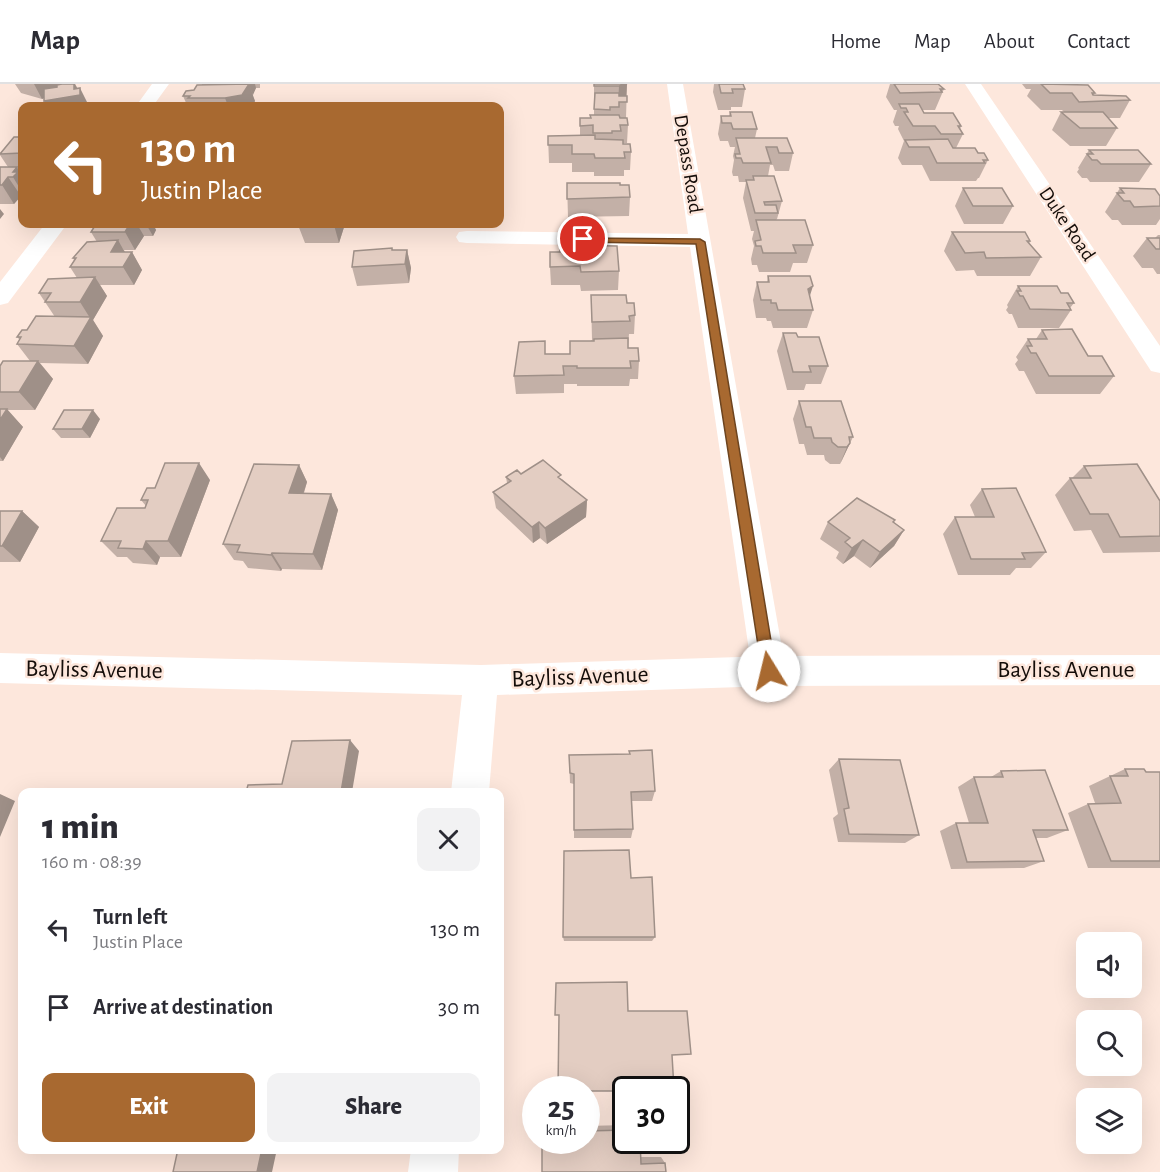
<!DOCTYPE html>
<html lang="en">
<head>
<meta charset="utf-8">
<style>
	body { margin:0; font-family:"Alegreya Sans",sans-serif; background:#f2f2f3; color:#2b2b33; height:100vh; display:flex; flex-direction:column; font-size:22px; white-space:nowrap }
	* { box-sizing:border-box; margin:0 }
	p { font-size:20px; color:#7c7c81 }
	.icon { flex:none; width:33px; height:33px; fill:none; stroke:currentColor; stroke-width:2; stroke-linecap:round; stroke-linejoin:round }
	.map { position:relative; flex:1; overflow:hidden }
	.drawer { position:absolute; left:18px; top:704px; width:486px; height:366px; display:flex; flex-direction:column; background:#fff; border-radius:12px; box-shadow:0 6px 24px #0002 }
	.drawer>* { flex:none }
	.hud { position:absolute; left:18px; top:18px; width:486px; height:126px; border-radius:12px; box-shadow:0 6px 24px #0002; background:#a86930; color:#fff; overflow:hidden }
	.tools { position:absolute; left:1076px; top:848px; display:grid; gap:12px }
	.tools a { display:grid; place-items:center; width:66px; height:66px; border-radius:12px; background:#fff; box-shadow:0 6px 24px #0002; font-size:30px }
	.speed { position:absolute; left:522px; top:992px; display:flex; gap:12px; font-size:30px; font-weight:700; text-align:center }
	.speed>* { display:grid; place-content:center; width:78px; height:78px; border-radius:50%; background:#fff; box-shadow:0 6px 24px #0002; line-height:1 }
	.speed small { font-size:15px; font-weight:400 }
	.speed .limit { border:3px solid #111; border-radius:9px; background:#fff; color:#111 }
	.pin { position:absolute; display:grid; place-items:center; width:51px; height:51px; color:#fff; margin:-26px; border:3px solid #fff; border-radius:50%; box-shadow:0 2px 6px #0007 }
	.me { position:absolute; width:66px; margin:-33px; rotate:351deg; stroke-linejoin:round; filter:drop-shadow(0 0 4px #0008) }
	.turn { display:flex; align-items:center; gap:21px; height:126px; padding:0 24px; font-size:27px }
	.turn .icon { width:78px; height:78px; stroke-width:2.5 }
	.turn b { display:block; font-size:42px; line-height:51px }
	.round { display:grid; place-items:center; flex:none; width:63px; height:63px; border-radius:12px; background:#f2f2f3 }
	.headline { display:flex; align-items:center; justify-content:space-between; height:102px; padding:0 24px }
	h1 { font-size:36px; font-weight:800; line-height:45px }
	.action { display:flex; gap:12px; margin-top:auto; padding:12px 24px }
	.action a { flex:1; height:69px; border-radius:12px; background:#a86930; color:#fff; font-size:24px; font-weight:800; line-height:69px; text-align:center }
	.action a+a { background:#f2f2f3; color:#2b2b33 }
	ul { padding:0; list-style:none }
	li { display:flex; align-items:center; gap:18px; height:78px; padding:0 24px }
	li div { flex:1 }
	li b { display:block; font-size:22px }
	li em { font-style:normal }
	header { display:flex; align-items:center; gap:36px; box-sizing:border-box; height:84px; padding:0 30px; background:#fff; border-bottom:2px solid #e1e1e2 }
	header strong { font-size:28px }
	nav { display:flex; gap:33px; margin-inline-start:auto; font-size:21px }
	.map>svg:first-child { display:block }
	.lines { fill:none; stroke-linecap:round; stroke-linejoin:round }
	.minor { fill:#fff; fill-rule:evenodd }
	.tertiary { fill:#fff; fill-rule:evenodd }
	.wall { fill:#c3b0a7 }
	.shaded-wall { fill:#9f9088 }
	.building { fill:#e3cdc2; stroke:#9f9088; stroke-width:1.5 }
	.route { fill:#a86930; stroke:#6d441f; stroke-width:1.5 }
	.labels { text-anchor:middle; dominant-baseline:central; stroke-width:5; stroke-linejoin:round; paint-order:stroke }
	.far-street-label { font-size:20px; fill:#140d09; stroke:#fde7dc }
	.street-label { font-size:24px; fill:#140d09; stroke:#fde7dc }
</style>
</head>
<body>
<header>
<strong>Map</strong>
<nav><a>Home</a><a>Map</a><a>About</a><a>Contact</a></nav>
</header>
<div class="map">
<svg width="1160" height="1088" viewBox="0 0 1160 1088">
	<rect width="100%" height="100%" fill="#fde7dc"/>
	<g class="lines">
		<path class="minor" d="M152,0H169L153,22H136Z
			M667,0H683L786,587L781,598L769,602L757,598L752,587L690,163L467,159L459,158L456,153L459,148L467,147L688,150Z
			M965,0H981L1160,262V289L1151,287Z
			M45,140H67L8,219L0,221V198Z"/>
		<path class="tertiary" d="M0,569L481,581L769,572L1160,571V601L769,602L497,611L489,708H451L462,611L0,599Z
			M411,1065H459L458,1088H408Z"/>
	</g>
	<path class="wall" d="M15,0H75L78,5L46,21L44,14L42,15L21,9Z
		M202,0H260V4H256L252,11L255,17L252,22H182L187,21L183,12L194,6L202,1Z
		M594,0H627L626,34L628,41L627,59H623V60L631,68L630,86H624V92H594V88H572V79H549L548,52H580V34H590L594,31Z
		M714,0H743L745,5L742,23H731V26H718L713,8Z
		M890,0H938L944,5L935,26H922L924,29L961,42L960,46L963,50L956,64L978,69L988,76L979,94H978L976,97H930L922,81H902L898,74L904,57L898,45L899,42H895L893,38L897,26H894L886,13Z
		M1022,0H1074L1095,9L1094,11L1130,16L1120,34H1108L1117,44L1106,62H1070L1052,46L1061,28H1064L1062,26H1041L1027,12L1031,5H1026Z
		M730,28L757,45L755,54L793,69L789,87H775L773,81H770L768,92L782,117L777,135L776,136L813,161L807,179H793L790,188H759L757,181H752L751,175L754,162L752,155L754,147H751L743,114L746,98H739L738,92H733L732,88L734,76L733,72L735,63H730L728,57H720L718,50L721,32H729Z
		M22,53V87L19,88L22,93V112H21L14,120H0V83H8L0,71V69Z
		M1089,66L1151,80L1139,98H1090L1087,94H1082L1077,88L1079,85L1078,84Z
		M567,99L620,101L630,113L629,132L568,133Z
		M963,104L1013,122L1003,140H964L955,122Z
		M1120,104L1160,112V135L1156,141H1122L1118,136H1112L1105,128Z
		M96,140H153L156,146L153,152H144L135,166H124L125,168H132L142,186L134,201H100L107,212L93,236L103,252L88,280L40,279L53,295L35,326H7L23,343L3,377H0V282L30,277L17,260L20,256L17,253L27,246L55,233L39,209L77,194L70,183L74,176L73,174L97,158L91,148Z
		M345,140L339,159H305L298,141Z
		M952,148L1030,157L1029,160L1041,173L1030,192H977L974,186L956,187L944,167Z
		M1158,151H1160V190H1157L1153,184H1142L1133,172L1147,154H1155Z
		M392,164L393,166H407L411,184L409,199L357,202L352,183Z
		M560,168L619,187L618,206L581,207L580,201H551L550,183Z
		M768,192L810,213L813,226L807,244H773L771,237H767L766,234H756L753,216L757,198H767Z
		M1018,202L1061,209L1074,219L1070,224L1071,226L1059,244H1018L1012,230H1009L1006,226L1008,223L1007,221Z
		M591,211L627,219L635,231L634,250H629L628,264L639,277L638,295H630L629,302H577V300H564V309L516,310L514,292L545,270H570L592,256Z
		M1042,246L1088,272L1114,292L1100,310H1036L1024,287H1019L1015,280L1018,276L1016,273L1028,255H1036Z
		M783,249L798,253L828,282L821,300H806L804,306H787L777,267Z
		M799,317L853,353L842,376L840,380H830L825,376L824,371H807L804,360H799L793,335Z
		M100,335L90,354H61L53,345Z
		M299,381L307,398L304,409L331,410L338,426L322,486L282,485L281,487L248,484L243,477L234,476L223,460Z
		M1084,382L1160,417V468L1103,469L1091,446L1074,447L1055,411L1070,394H1072Z
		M521,390L562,395L587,416L586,433L547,460L540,454L533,459L496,424L493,408L507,399L506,393Z
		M210,396L181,473H160L157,481L133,479L127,473H117L101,457L145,424L146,422L141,416L155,404Z
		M982,405L1046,468L1031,484H1016L1010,491H958L943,450L955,433H975L970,421Z
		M0,427H22L39,443L20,478H0Z
		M828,438H894L904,446L894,462L870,484L854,472L843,480L836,474L839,468L820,455Z
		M629,667L655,707L652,717H632L633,745L631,754H574V700L570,699L569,671L629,670Z
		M839,675L919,751L905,759L838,758L833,734L838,730L829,686Z
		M1125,685L1146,688H1160V784H1088L1068,729L1088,720L1095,719L1089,702Z
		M1001,687L1068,746L1047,754H1036L1044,777L1024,784L951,785L940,747L956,739H969L958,703L974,693H991Z
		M631,794L655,853L652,857H564L563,853Z
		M626,1041V1056L641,1073H661L665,1079L666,1088L542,1056H586V1042Z"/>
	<path class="shaded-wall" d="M34,0H62L64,4L42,15Z
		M74,0H75L80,10V4L89,22H47L44,17L74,5Z
		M249,0L255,17L252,22H228L225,14Z
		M249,0H255L256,4L253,11Z
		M627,0L626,17L619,18L618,20L619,2Z
		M17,83L22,93V108L13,93V88Z
		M8,93L21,112L14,120L2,101Z
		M0,125L4,130L0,135Z
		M130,140H137L144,152L135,166L125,148Z
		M146,140H153L156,146L153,152Z
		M334,140H345L339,159L334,141Z
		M118,156L128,174L132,168L142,186L134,201L123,183L111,168Z
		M407,166L411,184L409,199L405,180Z
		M95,193L107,212L93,236L103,252L88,280L74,262L90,234L80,218Z
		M813,202L807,221L808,205Z
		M38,277L53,295L35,326L19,308Z
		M7,325L23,343L3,377L0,373V336Z
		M93,326L100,335L90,354L82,345Z
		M850,359L842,376L840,380L847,363Z
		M199,379L210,396L181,473L168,457Z
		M299,381L307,398L298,426L289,409Z
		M331,410L338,426L322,486L313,470Z
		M587,416L586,433L547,460L545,444Z
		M22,427L39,443L20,478L2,462Z
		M539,438L540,454L533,459L532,443Z
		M904,446L894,462L870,484L880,468Z
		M863,456L854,472L843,480L852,464Z
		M146,457L160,473L157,481L143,465Z
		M272,469L282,485L281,487L271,471Z
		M350,656L359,667L352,708H341Z
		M0,710L15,717L0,753Z
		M262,1065H277L272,1088H257Z"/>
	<path class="building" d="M62,0H74V5L80,4V11L44,17V5L57,3V1Z
		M249,0L242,11L225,14H188L190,12H183L186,7L194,6L197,1Z
		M594,0H627L619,2H594Z
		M719,0H743L745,5H732L733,9H721Z
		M894,0H938L944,5H940L942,8L900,9Z
		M1041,0L1088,1L1095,9H1092L1093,11L1126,12L1130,16L1079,18L1072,9H1050Z
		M595,9H619V12H627V18H619V23H610V26L594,25Z
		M225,19L223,22H182L191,20Z
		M70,20L68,22H43L45,21Z
		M899,20H919L924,29H953L961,42H958L963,50H941L935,42H913L904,28H908L906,24H901Z
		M730,28H752L757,45H733L731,39H722L721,32H731Z
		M1061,28H1103L1117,44H1080Z
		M590,31H619L620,34H627L628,41H620L621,47H612V49H593V41L580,42V34H591Z
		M595,51V55L623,56V60H630L631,68H624L625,74H595L594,70H572V61H548V52Z
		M14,53H22V69L0,70Z
		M736,54H787L793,69H779L777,63H766L771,79H743L741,74H736L735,70H740Z
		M948,55L953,64H975L978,69H984L988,76H983L985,79H937L929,63H909L905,56Z
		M1089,66H1138L1151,80H1101L1097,76H1092L1087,70H1093Z
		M0,83H17L13,88H18L13,93H8L2,101H0Z
		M753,92H774L782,117L764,118L765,121H776L778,129H755L746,96H754Z
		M567,99H620V101H629L630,113L567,115Z
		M963,104H1002L1013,122H973Z
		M1120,104L1155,105L1160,112V122L1134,123L1130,117H1124L1117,109H1124Z
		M756,136H805L813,161H793L796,169H763L761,162H756L755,157L761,156Z
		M96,140H130L125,148H91Z
		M299,140H334V141H298Z
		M952,148H1025L1030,157H1027L1041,173L986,174L984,168L965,169Z
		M1147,154H1160V165H1156Z
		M118,156L111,168H132L123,183H70L76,174H73L87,158Z
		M560,161L617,162L619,187L581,188L580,182L550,183V168H560Z
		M392,164V166H407L405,180L352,183L354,167Z
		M768,192H810L813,202L808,205L813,226H778L776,219H771V216H761L757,198H769Z
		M95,193L80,218H45L51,209H39L48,195Z
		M1018,202H1057L1061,209H1068L1074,219H1067L1071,226L1030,225L1023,212H1020L1017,207H1021Z
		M591,211H626L627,219H634L635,231L629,232L630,237L592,238Z
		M36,232L91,233L74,262L17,260L21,253H17L22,246H27Z
		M1072,245L1088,272H1102L1114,292H1049L1036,269H1031L1027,262H1032L1028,255H1047L1042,246Z
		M783,249H796L798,253H819L828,282H809L811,288H793Z
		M628,254V264H638L639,277H630L631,284H577V282H563L564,291L514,292L519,258L545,257V270H570V257H594V255Z
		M3,277H38L19,308H0V282Z
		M799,317H841L853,353H849L850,359L847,363H838L832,358L831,354H814L811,343H806Z
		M0,325H7L0,336Z
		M64,326H93L82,345H53Z
		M543,376L561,391L558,393L587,416L545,444L539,438L532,443L493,408L511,397L506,393L517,386L521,390Z
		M165,379H199L168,457H146L143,465L118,464L121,457H101L117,424H145L148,416H141L147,404H155Z
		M254,380L299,381L289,409L331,410L313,470L272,469L271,471L237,468L240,461L223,460Z
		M1137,380L1160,417V452L1120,453L1108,430H1090L1070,394H1091L1084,382Z
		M1016,404L1046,468L1022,469L1025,475H971L955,433H994L982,405Z
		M857,414L895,436L893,438L904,446L880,468L863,456L852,464L845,458L850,454L828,438Z
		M0,427H22L2,462H0Z
		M350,656L341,708H353H246L248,701L282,700L292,657Z
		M652,666L655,707L631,708L633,745L574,746V690L570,689L569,671L630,670L629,667Z
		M839,675L900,676L919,751L849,750L844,725L849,724Z
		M1125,685H1144L1146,688H1160V777H1111L1088,720L1121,719L1110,692H1128Z
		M1045,686L1068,746H1033L1044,777L967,778L956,739H988L974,693H1003L1001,687Z
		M629,766L631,794L652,793L655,853H563L564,767Z
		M627,898L628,927H687L691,970L672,971L674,1005H626V1007H586V1005H558L559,931H555L556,899Z
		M626,1046V1056H640L641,1080L665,1079L666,1088H542V1056H586V1047Z
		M178,1065H262L257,1088H173Z"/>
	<path class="route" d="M580,154L700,155L705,158L776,587L774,591L769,593L764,591L762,587L696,160L583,158L580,157Z"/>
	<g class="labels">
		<g class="far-street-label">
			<text transform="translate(688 80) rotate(81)">Depass Road</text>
			<text transform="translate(1067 140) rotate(56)">Duke Road</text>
		</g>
		<g class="street-label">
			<text transform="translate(94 586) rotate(1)">Bayliss Avenue</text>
			<text x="1066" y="586">Bayliss Avenue</text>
			<text transform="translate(580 593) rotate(-2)">Bayliss Avenue</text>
		</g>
	</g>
</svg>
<div class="tools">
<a><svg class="icon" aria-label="sound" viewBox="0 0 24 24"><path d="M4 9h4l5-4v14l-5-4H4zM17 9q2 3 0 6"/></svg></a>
<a><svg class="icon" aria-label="search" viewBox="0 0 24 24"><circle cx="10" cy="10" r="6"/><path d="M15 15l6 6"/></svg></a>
<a><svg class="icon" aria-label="layers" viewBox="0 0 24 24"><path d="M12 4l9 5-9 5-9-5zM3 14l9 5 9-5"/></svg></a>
</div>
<div class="speed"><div>25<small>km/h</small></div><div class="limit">30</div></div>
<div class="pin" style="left:583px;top:155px;background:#d93025"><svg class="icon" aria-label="arrive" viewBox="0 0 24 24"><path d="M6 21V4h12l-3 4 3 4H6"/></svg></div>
<svg class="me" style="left:769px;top:587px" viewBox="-20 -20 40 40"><circle r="19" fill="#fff"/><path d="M0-13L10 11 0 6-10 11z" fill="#a86930"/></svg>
<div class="hud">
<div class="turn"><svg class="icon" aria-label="left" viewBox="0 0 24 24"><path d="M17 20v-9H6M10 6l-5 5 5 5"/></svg><div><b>130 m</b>Justin Place</div></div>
</div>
<section class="drawer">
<div class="headline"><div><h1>1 min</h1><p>160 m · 08:39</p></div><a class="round"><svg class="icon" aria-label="close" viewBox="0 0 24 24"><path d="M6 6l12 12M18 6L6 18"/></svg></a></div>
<ul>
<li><svg class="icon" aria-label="left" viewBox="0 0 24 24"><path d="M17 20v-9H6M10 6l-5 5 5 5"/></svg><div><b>Turn left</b><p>Justin Place</p></div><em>130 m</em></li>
<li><svg class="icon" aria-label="arrive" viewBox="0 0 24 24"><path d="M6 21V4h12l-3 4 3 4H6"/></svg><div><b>Arrive at destination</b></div><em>30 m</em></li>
</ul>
<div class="action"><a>Exit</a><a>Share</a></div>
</section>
</div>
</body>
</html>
